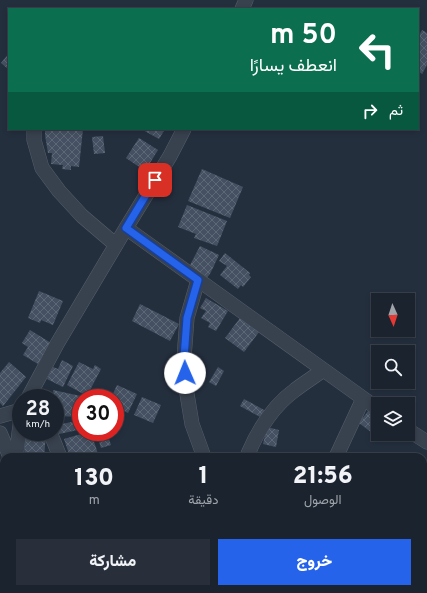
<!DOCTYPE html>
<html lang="ar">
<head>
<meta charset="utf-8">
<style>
	body { margin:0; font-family:Overpass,Vazirmatn,sans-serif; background:#282f3a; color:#f1f3f6; direction:rtl; height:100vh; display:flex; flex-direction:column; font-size:15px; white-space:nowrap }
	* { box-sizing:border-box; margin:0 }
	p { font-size:13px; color:#a0a4aa }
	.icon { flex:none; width:22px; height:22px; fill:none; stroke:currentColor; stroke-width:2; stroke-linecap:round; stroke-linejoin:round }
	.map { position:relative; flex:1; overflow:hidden; direction:ltr }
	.details { position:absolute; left:0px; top:453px; width:427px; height:140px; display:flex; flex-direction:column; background:#1b232e; border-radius:12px 12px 0 0; box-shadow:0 2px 6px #0003,0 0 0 1px #39404a; direction:rtl }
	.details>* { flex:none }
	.top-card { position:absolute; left:8px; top:8px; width:411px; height:122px; border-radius:0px; box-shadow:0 2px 6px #0003,0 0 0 1px #39404a; direction:rtl; background:#0b6e4f; color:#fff; overflow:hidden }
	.needle { width:26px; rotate:177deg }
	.buttons { position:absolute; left:371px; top:293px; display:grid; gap:8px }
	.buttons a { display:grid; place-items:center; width:44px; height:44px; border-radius:0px; background:#1b232e; box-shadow:0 2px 6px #0003,0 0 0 1px #39404a; font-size:20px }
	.speed { position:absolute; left:12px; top:389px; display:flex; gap:8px; font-size:20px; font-weight:700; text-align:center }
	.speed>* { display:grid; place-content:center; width:52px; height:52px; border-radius:50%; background:#1b232e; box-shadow:0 2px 6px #0003,0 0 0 1px #39404a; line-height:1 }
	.speed small { font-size:10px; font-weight:400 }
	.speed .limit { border:6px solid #d22; background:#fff; color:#111 }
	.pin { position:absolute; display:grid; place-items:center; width:34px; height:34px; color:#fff; margin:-17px; border-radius:8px; box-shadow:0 2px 6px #0006 }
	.me { position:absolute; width:44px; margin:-22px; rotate:359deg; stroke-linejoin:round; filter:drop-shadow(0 0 3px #0008) }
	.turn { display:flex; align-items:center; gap:14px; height:84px; padding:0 16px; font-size:18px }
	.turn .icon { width:52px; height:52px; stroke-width:2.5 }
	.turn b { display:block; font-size:28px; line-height:34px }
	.then { display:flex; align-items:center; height:38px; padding:0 16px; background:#0003; gap:8px; font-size:15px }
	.eta { display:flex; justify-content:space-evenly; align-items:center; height:68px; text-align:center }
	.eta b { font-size:24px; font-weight:800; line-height:28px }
	.button { display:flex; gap:8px; margin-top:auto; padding:8px 16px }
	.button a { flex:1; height:46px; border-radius:0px; background:#2563eb; color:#fff; font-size:16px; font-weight:800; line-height:46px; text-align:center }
	.button a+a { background:#282f3a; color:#f1f3f6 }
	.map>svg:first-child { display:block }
	.building { fill:url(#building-cross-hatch) }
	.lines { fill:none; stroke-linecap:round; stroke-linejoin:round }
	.street-casing { stroke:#565f6c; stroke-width:15 }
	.street { stroke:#38414e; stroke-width:14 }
	.route-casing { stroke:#184099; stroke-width:10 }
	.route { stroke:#2563eb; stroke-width:7 }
</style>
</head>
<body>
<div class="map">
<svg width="427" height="593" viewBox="0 0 427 593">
	<defs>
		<pattern id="building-cross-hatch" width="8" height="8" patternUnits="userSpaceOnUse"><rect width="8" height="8" fill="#455162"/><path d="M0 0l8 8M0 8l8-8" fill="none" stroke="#5d6877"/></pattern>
	</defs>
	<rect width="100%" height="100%" fill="#242f3e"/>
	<path class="building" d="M422,30L427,33V65L422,74L418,71V37Z
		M9,53V70L1,63Z
		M45,129H83L79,167L71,166V170L62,169L63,165L51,164L52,153H48L45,135Z
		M141,129H165L159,139Z
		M103,136L105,153L94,154L92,137Z
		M139,138L158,150L145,171L126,158Z
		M202,169L243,187L230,218L188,201Z
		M187,205L227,221L217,246L194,238L196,234L178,227Z
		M200,246L219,255L210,274L205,280L189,267Z
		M225,253L250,273L249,275L251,277L243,287L241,285L238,289L220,275L227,266L219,261Z
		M39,291L63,301L53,325L41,320L40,323L28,318Z
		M206,298L228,311L216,331L208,327L210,323L201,318L206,311L200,308Z
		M140,304L179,324L170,341L132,321Z
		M240,318L259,332L244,352L225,338Z
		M30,330L51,343L38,364L23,355L28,347L22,343Z
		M62,360L73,366L63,387L47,379L53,367L58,369Z
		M9,362L26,377L3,406L0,403V373Z
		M79,362L93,369L95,365L101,369L87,396L67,385Z
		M218,367L224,371L216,386L209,382Z
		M117,385L137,394L128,413L115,407V398H111Z
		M53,390L85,397L81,398V417L57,416L55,398H54Z
		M142,397L161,405L153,423L134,415Z
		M244,399L266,411L262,418L240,406Z
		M371,407L378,412V433L376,436L359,423Z
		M76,421L78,430L59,434L57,425Z
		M267,427L279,430L276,447L263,444Z
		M88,432H91L98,454L88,457L86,454L75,457H70L64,439Z
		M96,432H107L111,445L101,448Z
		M26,433L46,435L44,457H24Z
		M263,452L276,457H262Z
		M4,468V492L0,493V469Z
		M0,502H1L4,507V511L0,513Z
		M4,519V546L0,537V521Z
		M0,557L4,561V580L0,585Z
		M55,589H91L93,593H57Z
		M135,589H163L164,593H137Z
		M272,589H298L289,593H274Z"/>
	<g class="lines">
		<defs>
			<path id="street" d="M242,9L246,0
				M34,129V140L42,168L59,191L82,216L116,245
				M126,228L378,409
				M198,280L187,318L184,358L186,388L192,424L204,457
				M28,398L57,344L126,228L170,156L184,129
				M0,416L21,410
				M408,430L427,442
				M50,432L60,457
				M0,433L10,457
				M248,454C258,430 273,406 295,390C304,383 314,377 323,370
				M15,457L17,449L21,417
				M336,457L363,399
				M44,589L45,593
				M130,589L132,593"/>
		</defs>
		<use href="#street" class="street-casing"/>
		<use href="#street" class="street"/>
	</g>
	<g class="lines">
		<defs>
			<path id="route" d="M155,180L126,228L198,280L187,318L184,358L185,373"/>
		</defs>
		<use href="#route" class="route-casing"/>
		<use href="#route" class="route"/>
	</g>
</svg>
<div class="buttons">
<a><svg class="needle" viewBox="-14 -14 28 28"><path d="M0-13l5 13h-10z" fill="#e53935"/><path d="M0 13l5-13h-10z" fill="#a0a4aa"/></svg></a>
<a><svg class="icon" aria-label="search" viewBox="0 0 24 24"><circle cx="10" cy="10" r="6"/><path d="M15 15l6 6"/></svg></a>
<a><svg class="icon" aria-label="layers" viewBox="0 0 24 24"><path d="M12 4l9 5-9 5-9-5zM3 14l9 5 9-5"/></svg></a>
</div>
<div class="speed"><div>28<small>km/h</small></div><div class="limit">30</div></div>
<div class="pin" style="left:155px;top:180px;background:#d93025"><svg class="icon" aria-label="arrive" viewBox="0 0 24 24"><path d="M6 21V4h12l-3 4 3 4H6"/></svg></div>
<svg class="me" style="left:185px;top:373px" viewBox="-20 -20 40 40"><circle r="19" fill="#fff"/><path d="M0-13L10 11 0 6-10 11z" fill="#2563eb"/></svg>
<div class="top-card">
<div class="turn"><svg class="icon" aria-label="left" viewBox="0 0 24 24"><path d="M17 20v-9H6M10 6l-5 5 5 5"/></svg><div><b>50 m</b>انعطف يسارًا</div></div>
<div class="then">ثم<svg class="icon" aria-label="right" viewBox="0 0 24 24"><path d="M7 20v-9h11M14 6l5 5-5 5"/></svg></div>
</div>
<section class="details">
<div class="eta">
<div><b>21:56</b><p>الوصول</p></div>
<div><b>1</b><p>دقيقة</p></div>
<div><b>130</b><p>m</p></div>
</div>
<div class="button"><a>خروج</a><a>مشاركة</a></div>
</section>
</div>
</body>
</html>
